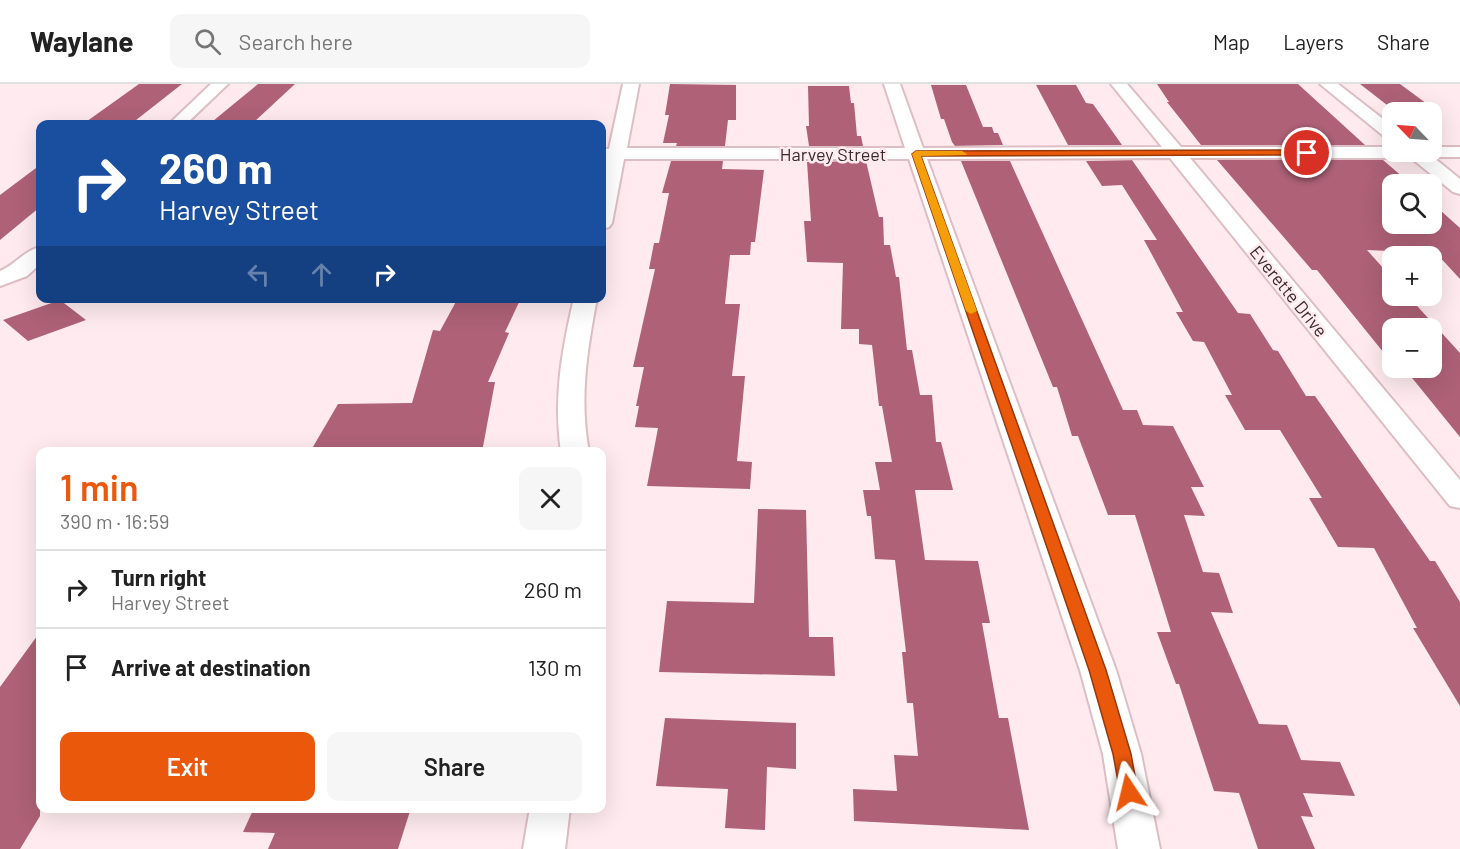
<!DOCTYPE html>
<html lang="en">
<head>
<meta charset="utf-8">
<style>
	body { margin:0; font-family:Barlow,sans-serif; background:#f6f6f6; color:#222; height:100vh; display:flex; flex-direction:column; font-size:22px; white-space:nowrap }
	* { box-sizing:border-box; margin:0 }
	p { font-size:20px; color:#767676 }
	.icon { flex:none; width:33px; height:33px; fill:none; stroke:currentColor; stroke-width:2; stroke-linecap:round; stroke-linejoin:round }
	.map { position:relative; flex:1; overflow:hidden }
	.details { position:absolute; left:36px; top:363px; width:570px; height:366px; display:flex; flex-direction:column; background:#fff; border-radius:12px; box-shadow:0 6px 24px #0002 }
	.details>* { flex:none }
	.top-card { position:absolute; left:36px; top:36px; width:570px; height:183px; border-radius:12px; box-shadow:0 6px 24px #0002; background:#1a4fa0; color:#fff; overflow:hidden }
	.needle { width:39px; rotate:295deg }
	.tools { position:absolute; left:1382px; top:18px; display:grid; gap:12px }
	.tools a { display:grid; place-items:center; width:60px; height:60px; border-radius:12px; background:#fff; box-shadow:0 6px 24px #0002; font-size:30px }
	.pin { position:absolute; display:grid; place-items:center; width:51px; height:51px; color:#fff; margin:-26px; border:3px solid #fff; border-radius:50%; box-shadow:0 2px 6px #0007 }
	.me { position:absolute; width:66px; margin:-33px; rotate:350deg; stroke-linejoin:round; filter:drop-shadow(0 0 4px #0008) }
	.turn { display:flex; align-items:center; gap:21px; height:126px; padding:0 24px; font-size:27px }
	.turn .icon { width:78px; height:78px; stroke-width:2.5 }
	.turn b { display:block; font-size:42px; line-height:51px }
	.lanes { display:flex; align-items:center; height:57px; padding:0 24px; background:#0003; justify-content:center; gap:30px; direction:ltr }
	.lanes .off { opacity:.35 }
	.round { display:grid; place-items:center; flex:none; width:63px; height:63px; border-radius:12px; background:#f6f6f6 }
	.headline { display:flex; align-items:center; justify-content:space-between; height:102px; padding:0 24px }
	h1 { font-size:36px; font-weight:600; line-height:45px; color:#ea580c }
	.primary-button { display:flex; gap:12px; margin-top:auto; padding:12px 24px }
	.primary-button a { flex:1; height:69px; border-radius:12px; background:#ea580c; color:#fff; font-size:24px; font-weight:600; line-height:69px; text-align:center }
	.primary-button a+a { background:#f6f6f6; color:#222 }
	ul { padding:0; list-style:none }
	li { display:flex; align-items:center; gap:18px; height:78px; padding:0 24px; border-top:2px solid #e0e0e0 }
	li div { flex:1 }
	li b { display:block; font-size:22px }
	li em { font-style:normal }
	header { display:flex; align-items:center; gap:36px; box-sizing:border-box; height:84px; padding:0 30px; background:#fff; border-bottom:2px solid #e0e0e0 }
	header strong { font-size:28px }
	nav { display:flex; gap:33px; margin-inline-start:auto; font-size:21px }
	.search { width:420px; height:54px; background:#f6f6f6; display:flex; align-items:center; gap:15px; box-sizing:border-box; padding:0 21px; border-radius:12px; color:#767676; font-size:22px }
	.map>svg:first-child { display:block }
	.building { fill:#ae6177 }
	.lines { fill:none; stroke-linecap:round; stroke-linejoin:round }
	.minor-casing { stroke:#debec5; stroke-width:4 }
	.minor { fill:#fff; fill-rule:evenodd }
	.route { fill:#ea580c; stroke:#983908; stroke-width:1.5 }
	.slow { fill:#f59e0b }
	.labels { text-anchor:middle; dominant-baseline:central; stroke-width:5; stroke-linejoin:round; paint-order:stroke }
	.far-street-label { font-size:18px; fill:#372b2e; stroke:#feeaef }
</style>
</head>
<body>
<header>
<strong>Waylane</strong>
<div class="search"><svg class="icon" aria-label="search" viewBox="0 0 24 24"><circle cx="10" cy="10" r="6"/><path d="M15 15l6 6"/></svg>Search here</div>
<nav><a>Map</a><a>Layers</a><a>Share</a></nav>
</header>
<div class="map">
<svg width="1460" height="765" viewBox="0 0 1460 765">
	<rect width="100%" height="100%" fill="#feeaef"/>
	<path class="building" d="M139,0H182L131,40H83Z
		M258,0H295L254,38L213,37Z
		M670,0L736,1V36H728L725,62H676L677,59H663L669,31H665Z
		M1157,0H1298L1365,61H1201L1167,18H1169Z
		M1360,0H1400L1438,28H1396Z
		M931,1H966L983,43H992L994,49H998L1003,61L955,62L952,58L944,35H941Z
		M1036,1H1076L1086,19L1093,20L1122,61H1068Z
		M808,2H849L851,19H854L857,52H861L863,62H809L806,42H809Z
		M1132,76L1238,229L1250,230L1273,266L1278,267L1306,312H1315L1430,477H1435L1460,518V622L1413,544H1417L1374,464L1338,463L1309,414H1322L1280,346H1245L1225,311H1232L1204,258L1193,257L1176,228H1183L1144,156H1157L1122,101L1102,102L1086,77Z
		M1217,76H1383L1411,100H1392V140H1431V118L1460,144V195L1436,169L1367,166L1392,194V212H1408L1460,269V353L1404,284H1431V244H1392V279L1317,186H1312Z
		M671,77H723L722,85L764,86L755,158H751L750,171H730L725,220H740L732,292H745L737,377L752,378L750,405L647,402L658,344L635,343L639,322H636L644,283H633L655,185H649L654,159H659L669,109H662Z
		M866,77L879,133H883L884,161H890L896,193H899L907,266H912L920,311H932L936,358H941L953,406H915L925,476L978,477L990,539H982L999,634H1008L1029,746L854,737L853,705L897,707L894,671L918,672L913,619H907L902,568H906L895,476L875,475L871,432H867L863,406H880L875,378H892L882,322H879L872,261L859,260V245H841L843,179L807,178L804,137H811L807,78Z
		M961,77H1010L1123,326H1137L1143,341L1173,342L1204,403H1191L1205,432L1184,431L1203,488L1219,489L1233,529L1211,528L1259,640L1287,641L1301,676L1340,678L1355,712L1303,709L1313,733L1301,732L1315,765H1258L1239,709L1214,707L1179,600H1176L1157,548H1171L1135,431H1108L1078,352H1072L1057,303H1053Z
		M40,81V123L0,156V111Z
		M458,214H521L505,248L509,249L488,298H495L482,368H310L338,320L412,319L433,246L440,247Z
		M60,216L86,236L28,257L3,236Z
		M758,425L806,426L809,553H833L835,592L659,588L667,517L754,519Z
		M40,548V732L20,765H0V603Z
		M665,634L796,639V685L767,683L765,746L725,744L728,705L656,702Z
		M254,724H411L398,765H268L275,749L243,748Z"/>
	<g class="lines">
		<defs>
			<path id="minor" d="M211,0H228L186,40H169Z
				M623,0H639L627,64H905L884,0H900L923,64L1162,63L1111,0H1127L1181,63H1392V68H1431V63H1460V73H1433L1460,95V110L1453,108L1411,74H1190L1460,396V424L1450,422L1170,74L927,75L1116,586L1141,670L1160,765H1118L1103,670L1080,586L909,75H624L612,139L609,143L602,145V96L606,75H602V65H609Z
				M1320,0H1338L1392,42V55L1386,54Z
				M40,163V180L27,192L0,202V187C15,181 25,166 40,163Z
				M574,214H597C587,267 579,315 589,368H561C553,314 562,266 574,214Z
				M530,724H570L565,765H523Z"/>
		</defs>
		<use href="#minor" class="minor-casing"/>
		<use href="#minor" class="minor"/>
	</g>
	<path class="route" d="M1307,66L1312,69L1310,71L921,72L1106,586L1131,670L1138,708L1136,713L1129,716L1122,713L1120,708L1113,670L1089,586L912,70L916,67Z"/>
	<path class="slow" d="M962,67L967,70L966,71L921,72L977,227L971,230L966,227L912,70L916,67Z"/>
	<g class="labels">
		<g class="far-street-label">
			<text x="833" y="70">Harvey Street</text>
			<text transform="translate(1289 207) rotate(51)">Everette Drive</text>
		</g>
	</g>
</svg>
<div class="tools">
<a><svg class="needle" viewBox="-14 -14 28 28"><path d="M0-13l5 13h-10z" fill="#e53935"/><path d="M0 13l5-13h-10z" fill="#767676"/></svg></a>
<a><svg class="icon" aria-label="search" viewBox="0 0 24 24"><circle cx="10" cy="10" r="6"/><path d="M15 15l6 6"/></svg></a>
<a>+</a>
<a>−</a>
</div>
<div class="pin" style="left:1307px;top:69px;background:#d93025"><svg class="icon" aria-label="arrive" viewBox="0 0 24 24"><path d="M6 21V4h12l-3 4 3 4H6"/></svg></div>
<svg class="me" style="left:1129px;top:708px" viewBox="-20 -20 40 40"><path d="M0-17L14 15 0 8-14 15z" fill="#ea580c" stroke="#fff" stroke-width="4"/></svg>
<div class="top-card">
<div class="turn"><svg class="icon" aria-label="right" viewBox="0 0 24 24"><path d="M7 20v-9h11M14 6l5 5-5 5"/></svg><div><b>260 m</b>Harvey Street</div></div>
<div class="lanes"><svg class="icon off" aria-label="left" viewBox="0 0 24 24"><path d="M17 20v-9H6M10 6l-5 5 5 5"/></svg><svg class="icon off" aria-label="ahead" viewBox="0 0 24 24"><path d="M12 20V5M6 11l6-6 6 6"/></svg><svg class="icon" aria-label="right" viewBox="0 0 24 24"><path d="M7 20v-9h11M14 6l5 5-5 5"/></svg></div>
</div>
<section class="details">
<div class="headline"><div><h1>1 min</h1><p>390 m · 16:59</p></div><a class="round"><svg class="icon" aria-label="close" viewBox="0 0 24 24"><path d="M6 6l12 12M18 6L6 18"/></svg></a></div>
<ul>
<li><svg class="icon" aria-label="right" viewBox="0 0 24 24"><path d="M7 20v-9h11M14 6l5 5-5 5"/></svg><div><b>Turn right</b><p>Harvey Street</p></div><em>260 m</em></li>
<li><svg class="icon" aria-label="arrive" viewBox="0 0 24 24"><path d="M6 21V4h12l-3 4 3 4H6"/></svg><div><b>Arrive at destination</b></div><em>130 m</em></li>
</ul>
<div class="primary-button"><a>Exit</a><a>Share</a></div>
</section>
</div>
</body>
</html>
